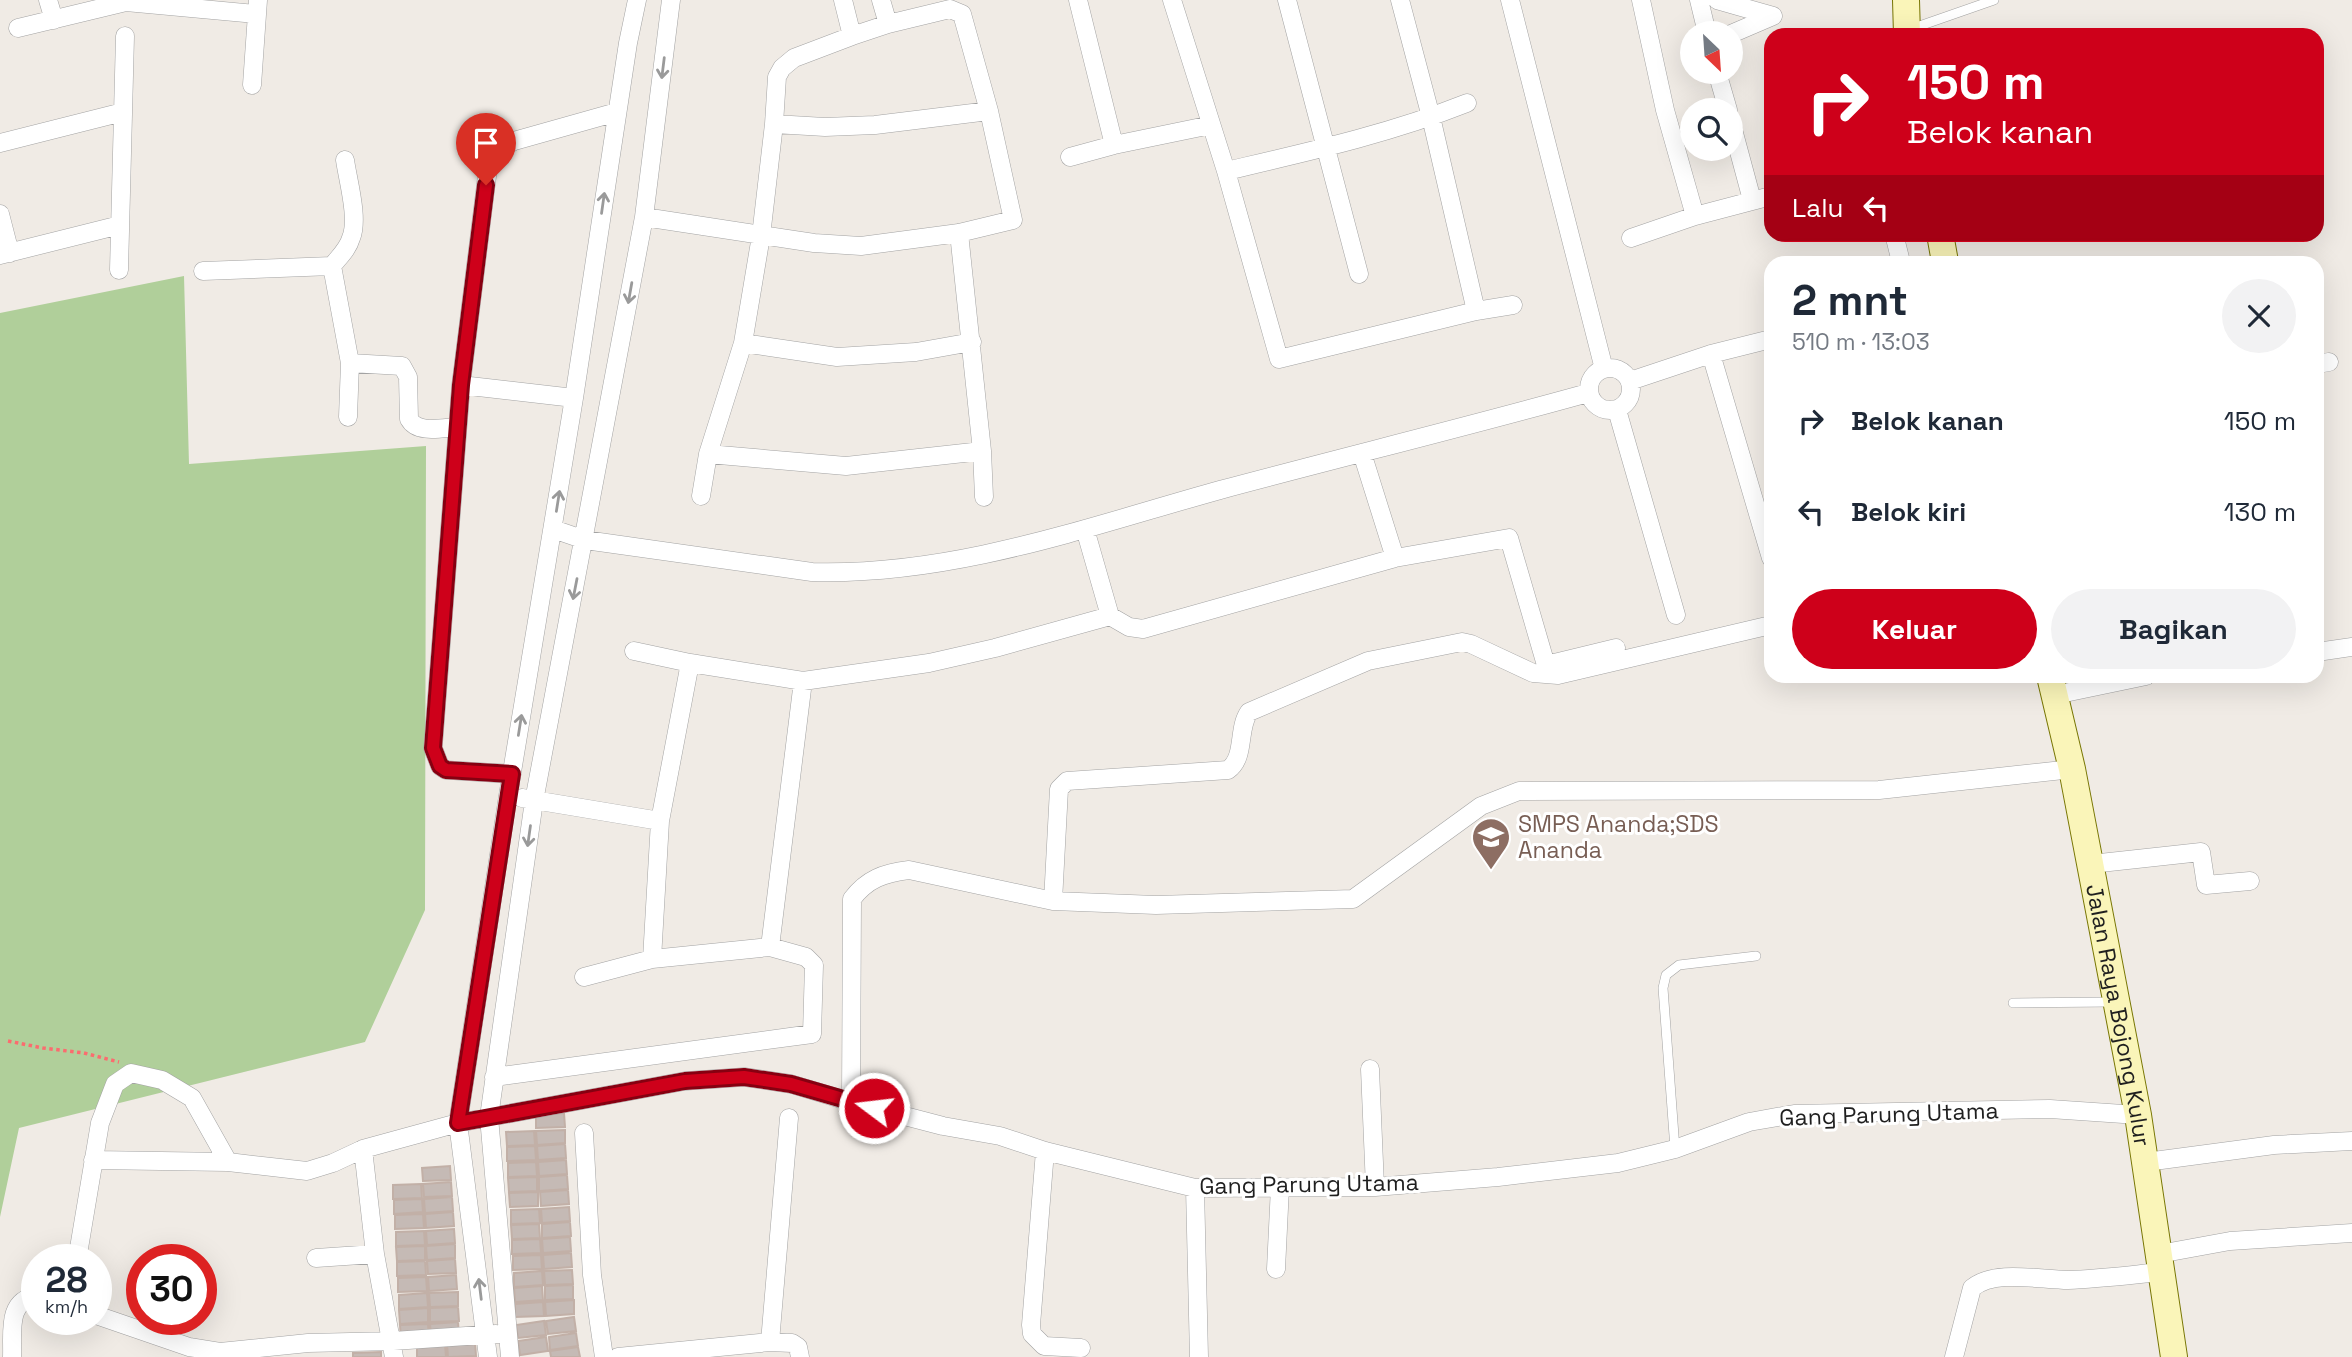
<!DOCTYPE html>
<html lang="id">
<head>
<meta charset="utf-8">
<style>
	body { margin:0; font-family:"Space Grotesk",sans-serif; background:#f2f2f3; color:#1f2937; height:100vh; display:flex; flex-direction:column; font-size:26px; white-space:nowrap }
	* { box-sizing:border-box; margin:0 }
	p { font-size:23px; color:#747a83 }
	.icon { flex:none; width:38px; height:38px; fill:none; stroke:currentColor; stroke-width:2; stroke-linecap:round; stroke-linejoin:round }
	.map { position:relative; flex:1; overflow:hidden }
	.side { position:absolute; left:1764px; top:256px; width:560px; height:427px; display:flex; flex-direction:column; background:#fff; border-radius:21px; box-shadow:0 7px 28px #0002 }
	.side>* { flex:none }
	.guide { position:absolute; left:1764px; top:28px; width:560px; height:214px; border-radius:21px; box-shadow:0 7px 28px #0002; background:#ce001a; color:#fff; overflow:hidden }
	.needle { width:46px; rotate:155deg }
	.fabs { position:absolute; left:1680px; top:21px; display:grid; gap:14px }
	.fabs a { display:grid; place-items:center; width:63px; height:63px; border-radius:50%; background:#fff; box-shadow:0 7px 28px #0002; font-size:35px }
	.speed { position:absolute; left:21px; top:1244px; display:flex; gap:14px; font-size:35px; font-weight:700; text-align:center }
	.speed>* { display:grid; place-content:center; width:91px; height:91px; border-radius:50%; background:#fff; box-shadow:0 7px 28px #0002; line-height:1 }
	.speed small { font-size:18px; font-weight:400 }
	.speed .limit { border:10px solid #d22; background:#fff; color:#111 }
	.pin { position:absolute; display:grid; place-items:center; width:60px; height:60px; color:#fff; margin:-72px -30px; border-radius:50% 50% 50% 0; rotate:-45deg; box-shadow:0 0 7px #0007 }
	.pin .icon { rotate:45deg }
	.me { position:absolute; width:77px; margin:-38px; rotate:285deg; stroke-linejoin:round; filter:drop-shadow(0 0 5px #0008) }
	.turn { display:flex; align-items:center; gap:24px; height:147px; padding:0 28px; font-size:32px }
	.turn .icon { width:91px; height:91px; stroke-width:2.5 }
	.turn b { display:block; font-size:49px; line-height:60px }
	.then { display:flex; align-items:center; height:66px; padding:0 28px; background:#0003; gap:14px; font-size:26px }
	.round { display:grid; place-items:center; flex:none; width:74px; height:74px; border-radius:37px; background:#f2f2f3 }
	.overview { display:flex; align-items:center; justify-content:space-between; height:119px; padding:0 28px }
	h1 { font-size:42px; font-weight:700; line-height:52px }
	.button { display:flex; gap:14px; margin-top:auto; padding:14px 28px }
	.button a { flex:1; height:80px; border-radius:42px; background:#ce001a; color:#fff; font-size:28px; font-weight:700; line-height:80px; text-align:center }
	.button a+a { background:#f2f2f3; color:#1f2937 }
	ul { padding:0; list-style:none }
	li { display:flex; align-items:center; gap:21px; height:91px; padding:0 28px }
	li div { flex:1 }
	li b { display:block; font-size:26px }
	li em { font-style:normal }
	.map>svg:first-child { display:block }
	.forest { fill:#b0cf9a }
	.building { fill:#c5bab5; stroke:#c2b0a7; stroke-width:2 }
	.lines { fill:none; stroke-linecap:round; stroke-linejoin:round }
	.lane-casing { stroke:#a3a3a3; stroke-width:10 }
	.street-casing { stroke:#a3a3a3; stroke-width:19 }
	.secondary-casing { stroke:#787604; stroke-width:28 }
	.path { stroke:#fb6c6f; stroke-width:3.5; stroke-dasharray:3.5 3.5; stroke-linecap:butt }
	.lane { stroke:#fff; stroke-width:9 }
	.street { stroke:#fff; stroke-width:18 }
	.secondary { stroke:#faf5b9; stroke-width:26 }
	.oneway { stroke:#9a9a9a }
	.route-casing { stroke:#860011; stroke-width:18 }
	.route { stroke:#ce001a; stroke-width:12 }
	.labels { text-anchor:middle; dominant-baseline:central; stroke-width:6; stroke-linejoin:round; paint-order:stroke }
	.education-label { font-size:23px; fill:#785e54; stroke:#fff; text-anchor:start }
	.street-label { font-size:23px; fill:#1f1f1f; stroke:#fff }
</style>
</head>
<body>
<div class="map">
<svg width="2352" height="1357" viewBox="0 0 2352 1357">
	<rect width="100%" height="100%" fill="#f0ebe5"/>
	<path class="forest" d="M184,276L189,464L426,446L425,910L365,1042L19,1128L0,1217V313Z"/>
	<path class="building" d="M564,1113L565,1127L536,1128V1115Z
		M565,1130V1143L537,1145L536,1131Z
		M534,1131L535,1145L507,1146L506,1132Z
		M565,1144L566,1158L538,1160L537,1146Z
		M535,1146L536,1160L507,1161V1147Z
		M566,1160L567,1174L539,1176L538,1162Z
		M536,1162L537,1176L508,1177V1163Z
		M450,1166L451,1180L423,1181L422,1168Z
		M567,1175L568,1189L539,1191V1177Z
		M537,1177V1191L509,1192L508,1178Z
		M451,1182L452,1196L424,1197L423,1184Z
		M421,1184L422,1198L393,1199V1185Z
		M568,1190L569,1204L541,1206L540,1192Z
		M538,1192V1206L510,1207L509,1193Z
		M452,1197L453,1211L425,1213L424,1199Z
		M422,1199L423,1212L394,1214V1200Z
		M569,1207L570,1221L542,1223L541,1209Z
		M539,1209L540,1223L511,1224V1210Z
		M453,1212L454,1226L426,1228L425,1214Z
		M423,1214L424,1228L395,1229V1215Z
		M570,1222L571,1236L542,1238V1224Z
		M539,1224L540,1238L512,1239L511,1225Z
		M454,1229L455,1243L427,1245L426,1231Z
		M424,1231L425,1245L396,1246V1232Z
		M570,1237L571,1251L543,1253L542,1239Z
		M540,1239L541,1253L512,1254V1240Z
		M455,1244V1258L427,1260L426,1246Z
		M425,1246V1260L397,1261L396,1247Z
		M571,1253L572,1267L544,1269L543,1255Z
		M541,1255L542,1269L513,1270V1256Z
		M455,1259L456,1273L428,1274L427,1261Z
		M425,1261L426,1275L397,1276V1262Z
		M572,1270L573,1284L545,1285L544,1271Z
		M542,1271L543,1285L514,1287V1273Z
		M456,1275L457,1289L429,1291L428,1277Z
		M426,1277L427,1291L398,1292V1278Z
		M573,1285V1299L545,1300V1286Z
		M542,1286L543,1300L515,1302L514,1288Z
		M458,1292V1306L430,1307L429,1293Z
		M427,1293L428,1307L399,1309V1295Z
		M574,1300V1314L546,1316L545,1302Z
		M543,1302L544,1316L515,1317V1304Z
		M458,1307L459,1321L430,1322V1308Z
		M428,1308V1322L400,1324L399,1310Z
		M574,1317L576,1331L548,1334L546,1321Z
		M544,1321L546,1335L518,1338L516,1325Z
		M458,1322L459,1335L431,1338L430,1324Z
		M428,1324L429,1338L401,1339L400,1325Z
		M576,1333L578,1346L550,1350L549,1337Z
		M546,1337L548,1351L520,1355L518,1341Z
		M475,1342L476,1356L448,1357L447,1344Z
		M445,1344L446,1357H417V1346Z
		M578,1347L580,1357H551L550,1351Z
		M381,1352V1357H353V1353Z"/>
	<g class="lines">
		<defs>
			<path id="lane" d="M1908,30L1994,0
				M2013,1003L2112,1002
				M1675,1149L1663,988L1666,975L1679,965L1756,956"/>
			<path id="street" d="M48,0L54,20
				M843,0L852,36
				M881,0L888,24
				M1078,0L1114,145
				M1172,0L1226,171L1279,359L1476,311L1513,305
				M1287,0L1359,274
				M1400,0L1431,117L1476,311
				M1510,0L1604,369
				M1641,0L1665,110L1695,216
				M1699,0L1707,33
				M1717,0L1773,16
				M18,28L126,2L256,14
				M1731,34L1773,16
				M1717,72L1728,110
				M252,85L258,0
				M1731,122L1752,200
				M774,124L825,127L875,125L989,111
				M0,143L123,112
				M1070,157L1114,145L1211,125
				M345,160C348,181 359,219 351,238C348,249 339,257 332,266L350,363L402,366L408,377L409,419C417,434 442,428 457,427
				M1226,171C1307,152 1389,134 1467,103
				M0,214L10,253
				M644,217L814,243L861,246L959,233L1013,220L989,111L962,14L950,9L888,24L852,36L794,58L782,68L777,77L774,124L761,236L743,343L708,454L701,496
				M959,233L982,451L984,497
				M1894,234L1901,262
				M1631,238L1695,216L1771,196
				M0,255L120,225
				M119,270L125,36
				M203,271L332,266
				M743,343L837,357L916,352L972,342
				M1711,354L1771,558
				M2317,364L2329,362
				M1589 389a21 21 0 1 1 42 0a21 21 0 1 1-42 0Z
				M1630,381L1711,354L1771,339
				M461,385L574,398
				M1617,410L1676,615
				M348,417L350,363
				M1362,453L1395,558
				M708,454L846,466L982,451
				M553,529L585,540L812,572C953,576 1087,527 1220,490C1343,457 1466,427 1588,393
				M1085,529L1110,616L1129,627L1143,629L1395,558L1509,538L1546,665L1616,648
				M634,651L690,663L803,681L929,663L995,648L1110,616
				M2317,652L2352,647
				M2055,695L2146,676
				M512,774L446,770L440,766L433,748L461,385L489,160L500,149L514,141L617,112
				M522,798L660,821
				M2091,864L2201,852L2206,885L2250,881
				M1053,901L1059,789L1067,781L1228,770C1246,757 1237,729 1249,712L1368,661L1462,642L1471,644L1533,673L1558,675L1771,625
				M770,947L803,681
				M652,959L660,821L690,663
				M1370,1069L1375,1187
				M494,1077L812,1034L814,965L806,957L770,947L652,959L584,977
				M851,1102L852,899C867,879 884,873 909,870L1053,901L1156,905L1353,899L1481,806L1519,791L1879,790L2072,769
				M584,1133L592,1275L604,1357
				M363,1149L375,1254L394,1357
				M1045,1151L1031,1325L1032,1334L1044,1346L1081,1348
				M93,1160L228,1162
				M2146,1162L2274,1145L2352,1141
				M1195,1188L1199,1357
				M2159,1254L2230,1241L2352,1233
				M316,1258L375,1254
				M77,1260L100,1123L115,1084L131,1073L162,1080L192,1098L228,1162L307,1171L333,1163L363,1149L458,1123L685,1081L744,1077L791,1084L851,1102L943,1126L1000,1136L1045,1151L1195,1188L1375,1187L1498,1177L1618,1163L1675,1149L1749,1122L1794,1114L2050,1109L2138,1115
				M1276,1269L1280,1187
				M96,1315L189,1347L220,1352L308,1343L393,1341L496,1334
				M770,1342L789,1118
				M12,1357C13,1333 6,1300 37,1296
				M488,1357L458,1123L508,796L574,398L628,43L637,0
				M510,1357L489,1117L534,801L644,217L671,0
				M618,1357L770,1342L792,1343L798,1347L800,1357
				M1954,1357L1972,1288C1995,1269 2040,1280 2068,1280C2099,1279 2130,1275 2161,1272"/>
			<g id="secondary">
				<path d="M1906,0L1907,35"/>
				<path d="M1940,234L1945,262"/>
				<path id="s1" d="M2050,676L2072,769L2138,1115L2174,1357"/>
			</g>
		</defs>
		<use href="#lane" class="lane-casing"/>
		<use href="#street" class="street-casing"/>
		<use href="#secondary" class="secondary-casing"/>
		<path class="path" d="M8,1041L43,1048L84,1053L119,1062"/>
		<use href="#lane" class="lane"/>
		<use href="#street" class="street"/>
		<use href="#secondary" class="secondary"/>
	</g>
	<defs><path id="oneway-shaft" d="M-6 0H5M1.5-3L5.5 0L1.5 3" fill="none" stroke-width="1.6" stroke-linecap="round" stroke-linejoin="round" transform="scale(1.75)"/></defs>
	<g class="oneway">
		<use href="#oneway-shaft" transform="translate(663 68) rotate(97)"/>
		<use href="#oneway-shaft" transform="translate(603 203) rotate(-82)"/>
		<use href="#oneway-shaft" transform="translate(630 293) rotate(100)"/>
		<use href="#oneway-shaft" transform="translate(558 501) rotate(-81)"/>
		<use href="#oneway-shaft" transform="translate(575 589) rotate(101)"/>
		<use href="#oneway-shaft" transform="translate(520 725) rotate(-81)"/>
		<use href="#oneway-shaft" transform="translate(529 836) rotate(98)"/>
		<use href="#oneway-shaft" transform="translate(480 1289) rotate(-97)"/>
	</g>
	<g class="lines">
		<defs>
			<path id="route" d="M486,185L461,385L433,748L440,766L446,770L512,774L458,1123L685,1081L744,1077L791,1084L874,1108"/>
		</defs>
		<use href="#route" class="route-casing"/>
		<use href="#route" class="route"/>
	</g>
	<defs>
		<symbol id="school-pin" viewBox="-11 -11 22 30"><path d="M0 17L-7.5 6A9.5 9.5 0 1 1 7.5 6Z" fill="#8d6e63" stroke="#fff"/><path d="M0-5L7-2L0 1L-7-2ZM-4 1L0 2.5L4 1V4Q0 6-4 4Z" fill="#fff"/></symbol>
	</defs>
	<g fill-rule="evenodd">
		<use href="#school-pin" x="1469" y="815" width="44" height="60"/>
	</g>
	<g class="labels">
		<g class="education-label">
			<text x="1518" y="824">SMPS Ananda;SDS<tspan x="1518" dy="26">Ananda</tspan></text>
		</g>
		<g class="street-label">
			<text stroke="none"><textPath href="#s1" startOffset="346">Jalan Raya Bojong Kulur</textPath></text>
			<text transform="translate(1889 1114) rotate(-2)">Gang Parung Utama</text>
			<text transform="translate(1309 1184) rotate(-1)">Gang Parung Utama</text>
		</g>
	</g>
</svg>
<div class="fabs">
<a><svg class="needle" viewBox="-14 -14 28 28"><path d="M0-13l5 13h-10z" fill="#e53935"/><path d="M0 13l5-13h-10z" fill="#747a83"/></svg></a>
<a><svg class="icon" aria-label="search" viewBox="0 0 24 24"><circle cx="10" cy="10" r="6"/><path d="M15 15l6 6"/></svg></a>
</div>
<div class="speed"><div>28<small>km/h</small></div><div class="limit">30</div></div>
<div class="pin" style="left:486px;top:185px;background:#d93025"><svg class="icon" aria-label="arrive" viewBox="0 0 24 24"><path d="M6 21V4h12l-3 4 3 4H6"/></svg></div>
<svg class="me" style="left:874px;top:1108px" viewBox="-20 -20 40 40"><circle r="17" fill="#ce001a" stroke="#fff" stroke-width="3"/><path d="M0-11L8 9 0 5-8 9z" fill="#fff"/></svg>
<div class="guide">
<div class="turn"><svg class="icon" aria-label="right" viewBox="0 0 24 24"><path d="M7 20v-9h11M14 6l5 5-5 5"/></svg><div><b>150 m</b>Belok kanan</div></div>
<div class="then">Lalu<svg class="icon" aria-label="left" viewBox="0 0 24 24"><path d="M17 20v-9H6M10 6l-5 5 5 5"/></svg></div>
</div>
<section class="side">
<div class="overview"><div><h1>2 mnt</h1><p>510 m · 13:03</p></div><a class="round"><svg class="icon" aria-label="close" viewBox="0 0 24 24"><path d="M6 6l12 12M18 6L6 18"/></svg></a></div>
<ul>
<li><svg class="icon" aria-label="right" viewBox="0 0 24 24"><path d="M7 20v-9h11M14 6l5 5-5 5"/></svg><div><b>Belok kanan</b></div><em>150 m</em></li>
<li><svg class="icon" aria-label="left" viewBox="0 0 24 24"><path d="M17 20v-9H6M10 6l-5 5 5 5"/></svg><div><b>Belok kiri</b></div><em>130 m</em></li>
</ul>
<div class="button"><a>Keluar</a><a>Bagikan</a></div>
</section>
</div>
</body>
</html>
